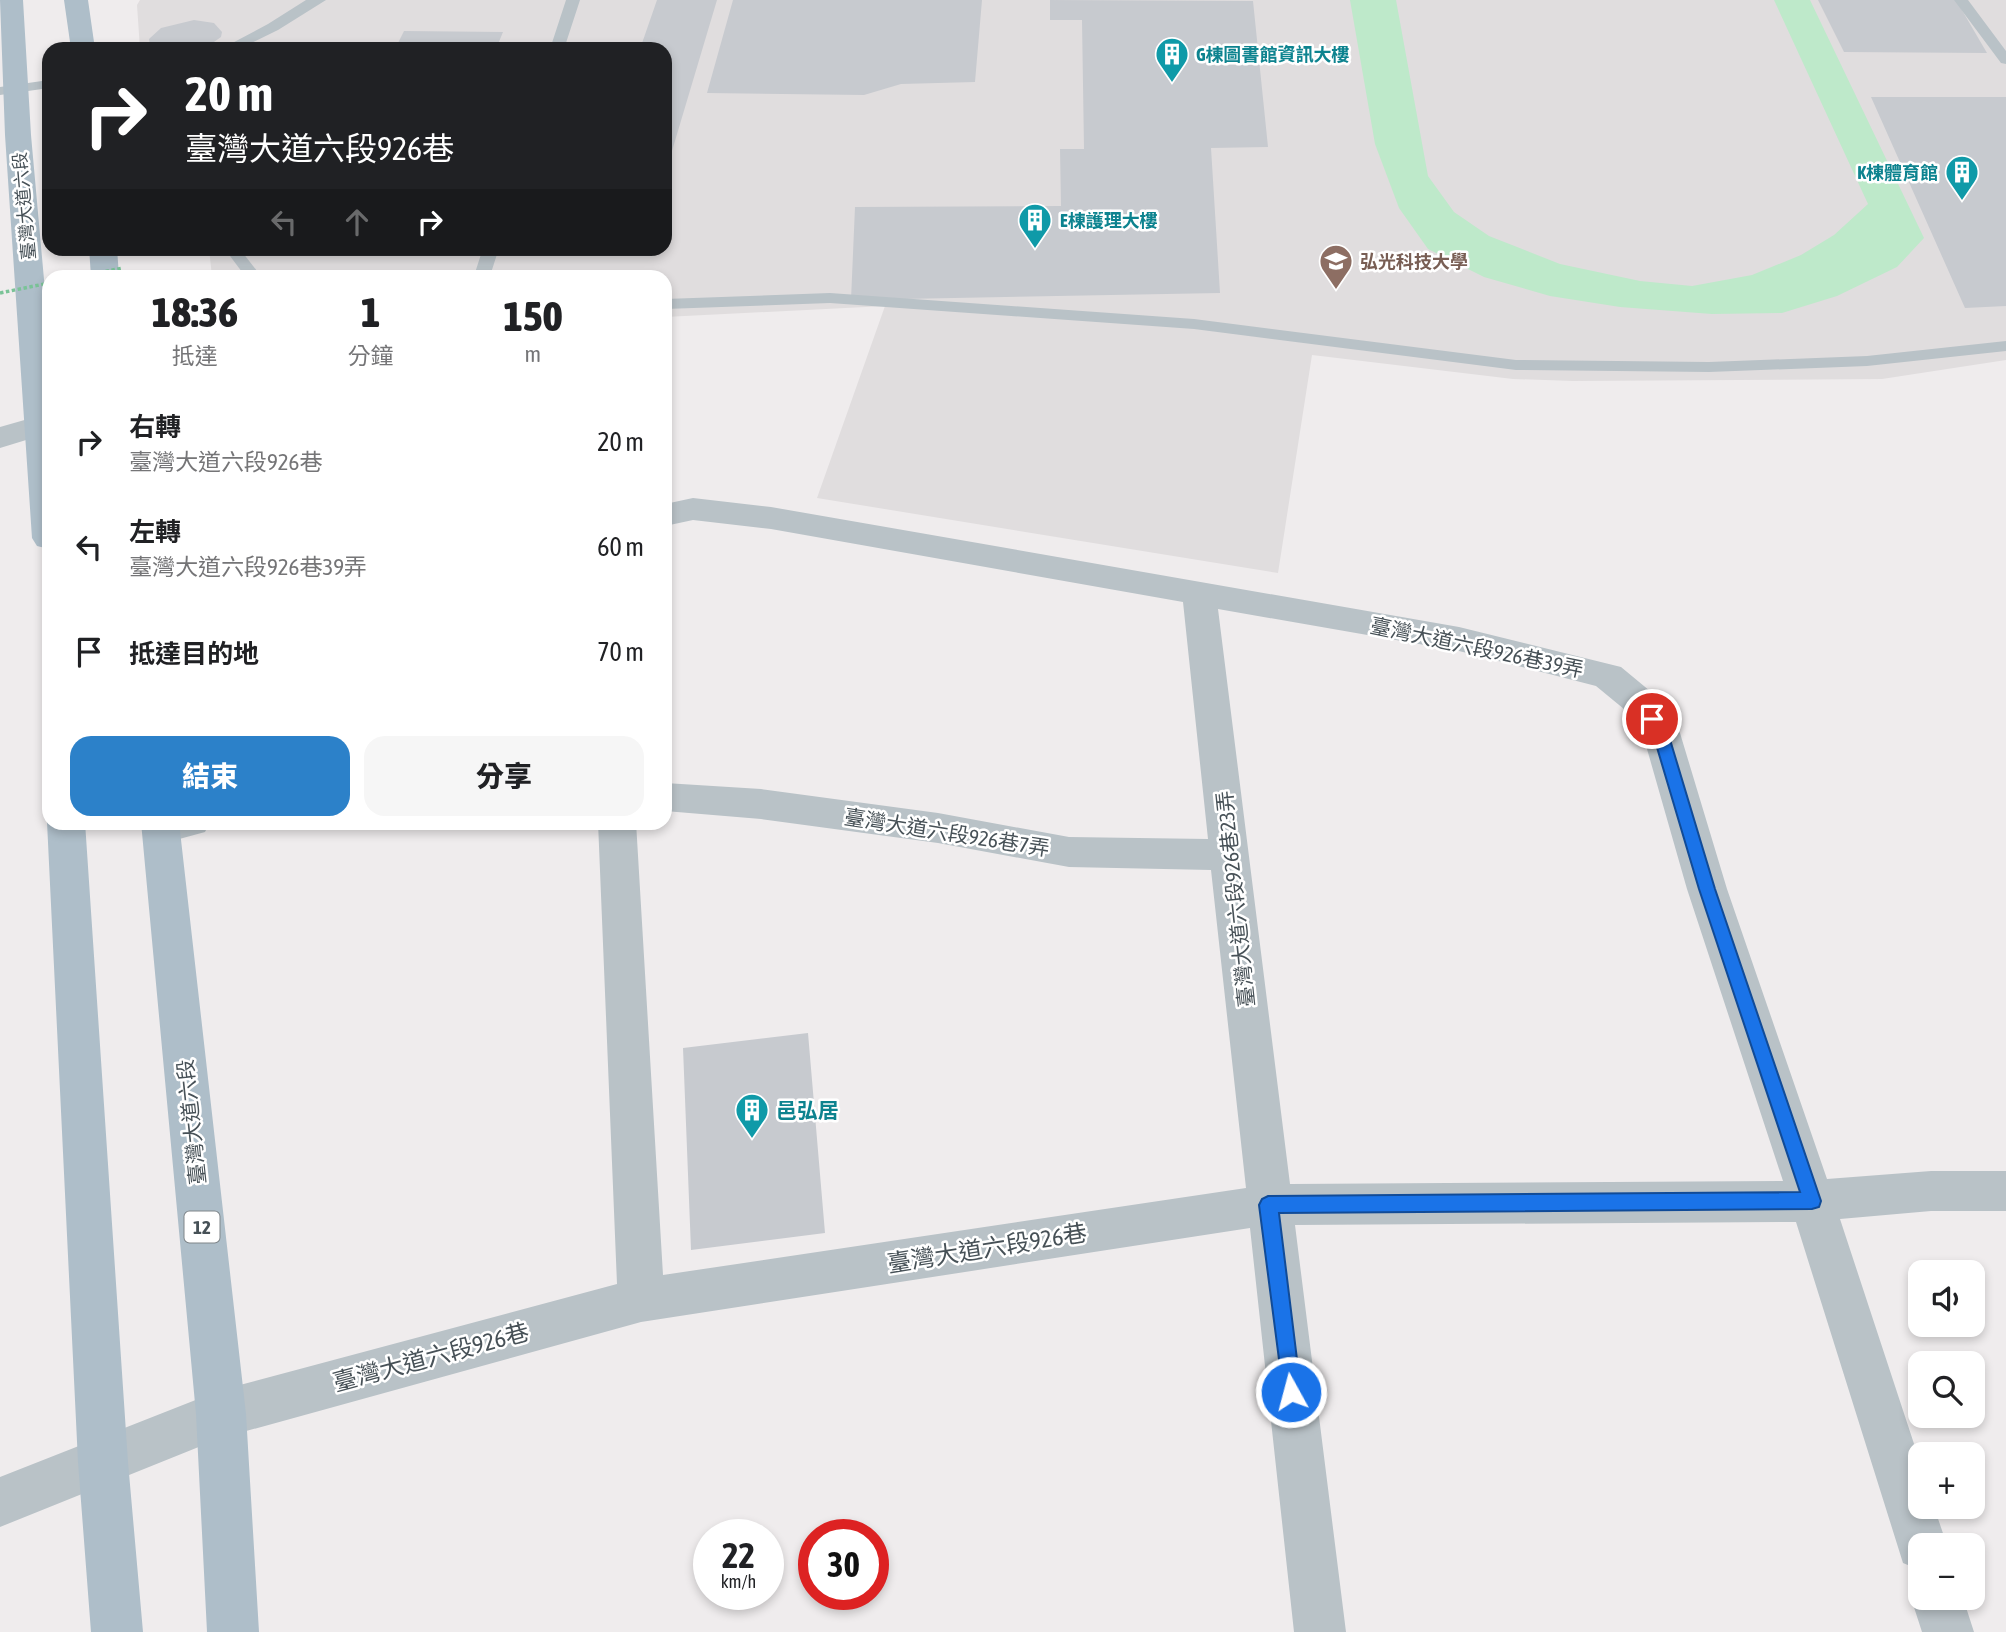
<!DOCTYPE html>
<html lang="zh-TW">
<head>
<meta charset="utf-8">
<style>
	body { margin:0; font-family:"Asap Condensed","Noto Sans TC",sans-serif; background:#f6f6f6; color:#202124; height:100vh; display:flex; flex-direction:column; font-size:26px; white-space:nowrap }
	* { box-sizing:border-box; margin:0 }
	p { font-size:23px; color:#757577 }
	.icon { flex:none; width:38px; height:38px; fill:none; stroke:currentColor; stroke-width:2; stroke-linecap:round; stroke-linejoin:round }
	.map { position:relative; flex:1; overflow:hidden }
	.side { position:absolute; left:42px; top:270px; width:630px; height:560px; display:flex; flex-direction:column; background:#fff; border-radius:21px; box-shadow:0 4px 10px #0003 }
	.side>* { flex:none }
	.banner { position:absolute; left:42px; top:42px; width:630px; height:214px; border-radius:21px; box-shadow:0 4px 10px #0003; background:#202124; color:#fff; overflow:hidden }
	.tools { position:absolute; left:1908px; top:1260px; display:grid; gap:14px }
	.tools a { display:grid; place-items:center; width:77px; height:77px; border-radius:14px; background:#fff; box-shadow:0 4px 10px #0003; font-size:35px }
	.speed { position:absolute; left:693px; top:1519px; display:flex; gap:14px; font-size:35px; font-weight:700; text-align:center }
	.speed>* { display:grid; place-content:center; width:91px; height:91px; border-radius:50%; background:#fff; box-shadow:0 4px 10px #0003; line-height:1 }
	.speed small { font-size:18px; font-weight:400 }
	.speed .limit { border:10px solid #d22; background:#fff; color:#111 }
	.pin { position:absolute; display:grid; place-items:center; width:60px; height:60px; color:#fff; margin:-30px; border:4px solid #fff; border-radius:50%; box-shadow:0 2px 7px #0007 }
	.me { position:absolute; width:77px; margin:-38px; rotate:353deg; stroke-linejoin:round; filter:drop-shadow(0 0 5px #0008) }
	.turn { display:flex; align-items:center; gap:24px; height:147px; padding:0 28px; font-size:32px }
	.turn .icon { width:91px; height:91px; stroke-width:2.5 }
	.turn b { display:block; font-size:49px; line-height:60px }
	.lanes { display:flex; align-items:center; height:66px; padding:0 28px; background:#0003; justify-content:center; gap:35px; direction:ltr }
	.lanes .off { opacity:.35 }
	.eta { display:flex; justify-content:space-evenly; align-items:center; height:119px; text-align:center }
	.eta b { font-size:42px; font-weight:800; line-height:49px }
	.primary-button { display:flex; gap:14px; margin-top:auto; padding:14px 28px }
	.primary-button a { flex:1; height:80px; border-radius:21px; background:#2c81c9; color:#fff; font-size:28px; font-weight:800; line-height:80px; text-align:center }
	.primary-button a+a { background:#f6f6f6; color:#202124 }
	ul { padding:0; list-style:none }
	li { display:flex; align-items:center; gap:21px; height:105px; padding:0 28px }
	li div { flex:1 }
	li b { display:block; font-size:26px }
	li em { font-style:normal }
	.map>svg:first-child { display:block }
	.education { fill:#e0ddde }
	.green { fill:#bee9ca }
	.building { fill:#c7cacf }
	.lines { fill:none; stroke-linecap:round; stroke-linejoin:round }
	.service { fill:#b9c2c7; fill-rule:evenodd }
	.minor { fill:#b9c2c7; fill-rule:evenodd }
	.tertiary { fill:#b9c2c7; fill-rule:evenodd }
	.primary { fill:#aebec9; fill-rule:evenodd }
	.path-bridge { stroke:#7ac397; stroke-width:3.5; stroke-dasharray:3.5 2.5; stroke-linecap:butt }
	.route { fill:#1a73e8; stroke:#114b97; stroke-width:2 }
	.labels { text-anchor:middle; dominant-baseline:central; stroke-width:5; stroke-linejoin:round; paint-order:stroke }
	.far-culture-label { font-size:18px; font-weight:bold; fill:#0d838f; stroke:#fff; text-anchor:start }
	.far-street-label { font-size:18px; fill:#475157; stroke:#fff }
	.far-education-label { font-size:18px; font-weight:bold; fill:#785e54; stroke:#fff; text-anchor:start }
	.shield { fill:#fff; stroke:#7e8589; stroke-width:2 }
	.shield-label { font-size:19px; font-weight:bold; fill:#475157 }
	.street-label { font-size:21px; fill:#475157; stroke:#fff }
	.culture-label { font-size:21px; font-weight:bold; fill:#0d838f; stroke:#fff; text-anchor:start }
	.near-street-label { font-size:24px; fill:#475157; stroke:#fff }
</style>
</head>
<body>
<div class="map">
<svg width="2006" height="1632" viewBox="0 0 2006 1632">
	<rect width="100%" height="100%" fill="#efeced"/>
	<path class="education" d="M140,0H2006V360L1882,379L1573,381L1513,379L1312,355L1278,573L817,498L885,306L665,317V276H212L209,249L665,248V49H140L137,5Z"/>
	<path class="green" d="M1350,0H1396L1428,176L1454,212L1489,236L1560,264L1640,281L1692,286L1752,275L1801,255L1834,235L1868,204L1774,0H1810L1924,238L1897,267L1837,296L1782,313L1712,314L1620,307L1550,296L1484,277L1428,249L1399,208L1375,144Z"/>
	<path class="building" d="M657,0H717L666,171L665,49H640Z
		M733,0H982L975,82L901,84L864,95L707,93Z
		M1050,0L1253,1L1268,147L1211,148L1220,293L851,300L855,207L1061,206L1060,149H1084L1082,20H1050Z
		M1818,0H1956L1987,53L1844,52Z
		M194,20L214,23L222,32L221,37L204,49H153L150,45L149,39L161,28Z
		M404,31L503,32L496,49H395Z
		M1871,97H2006V306L1965,308Z
		M808,1033L825,1233L691,1250L683,1048Z"/>
	<g class="lines">
		<path class="service" d="M306,0H326L278,30L239,49H221L268,24Z
			M566,0H580L564,49H550Z
			M1954,0H1968L2006,51V64L2001,63Z
			M49,80V88L0,95V87Z
			M224,248H239L261,276H245Z
			M483,248H499L490,276H474Z
			M830,293L1194,319L1516,360L1709,362L1867,356L2006,341V351L1867,366L1709,372L1516,370L1194,329L830,303L665,309V299Z"/>
		<path class="minor" d="M693,498L771,507L1459,627L1621,667L1656,696L1680,733L1727,889L1827,1179L1931,1171H2006V1211H1931L1840,1219L1920,1462V1507H1934L1947,1545H1920V1570L1903,1563L1796,1222L1295,1225L1346,1632H1294L1250,1228L641,1322L221,1438L0,1527V1477L221,1390L617,1284L598,822H636L663,1275L1246,1188L1211,870L1069,867L938,843L761,819L665,811V783L761,789L938,813L1069,837L1208,839L1183,602L771,529L693,520L665,526V504ZM1218,609L1459,651L1596,686L1630,714L1643,735L1687,889L1783,1181L1290,1184Z
			M145,822H210L205,832L161,844L147,840L142,829Z
			M1920,1579V1598H1963L1974,1632H1922L1911,1598Z"/>
		<path class="tertiary" d="M49,413V433L0,448V427Z"/>
		<path class="primary" d="M0,0H23L31,135L49,335V549L37,546L32,538L5,135Z
			M64,0H88L95,49H71Z
			M89,248H117L119,276H91Z
			M49,818V822H85L128,1462L143,1632H91L78,1462L47,822Z
			M141,822H179L246,1414L259,1632H207L196,1414Z"/>
		<path class="path-bridge" d="M82,276L123,268
			M0,293L49,283"/>
	</g>
	<path class="route" d="M1652,713L1657,715L1668,733L1715,889L1821,1201L1819,1207L1812,1209L1279,1213L1301,1392L1298,1398L1291,1401L1284,1398L1259,1205L1262,1199L1268,1196L1800,1192L1699,889L1653,734L1644,719Z"/>
	<defs>
		<symbol id="building-pin" viewBox="-11 -11 22 30"><path d="M0 17L-7.5 6A9.5 9.5 0 1 1 7.5 6Z" fill="#0f9aa8" stroke="#fff"/><path d="M-4-6H4V6H1V3H-1V6H-4ZM-2.5-4.3h1.7v1.8h-1.7ZM.8-4.3h1.7v1.8H.8ZM-2.5-1h1.7V.8h-1.7ZM.8-1h1.7V.8H.8Z" fill="#fff"/></symbol>
		<symbol id="university-pin" viewBox="-11 -11 22 30"><path d="M0 17L-7.5 6A9.5 9.5 0 1 1 7.5 6Z" fill="#8d6e63" stroke="#fff"/><path d="M0-5L7-2L0 1L-7-2ZM-4 1L0 2.5L4 1V4Q0 6-4 4Z" fill="#fff"/></symbol>
	</defs>
	<g fill-rule="evenodd">
		<use href="#building-pin" x="1153" y="35" width="38" height="52"/>
		<use href="#building-pin" x="1943" y="153" width="38" height="52"/>
		<use href="#building-pin" x="1016" y="201" width="38" height="52"/>
		<use href="#university-pin" x="1317" y="242" width="38" height="52"/>
		<use href="#building-pin" x="733" y="1091" width="38" height="52"/>
	</g>
	<g class="labels">
		<g class="far-culture-label">
			<text x="1196" y="54">G棟圖書館資訊大樓</text>
			<text x="1938" y="172" text-anchor="end">K棟體育館</text>
			<text x="1060" y="220">E棟護理大樓</text>
		</g>
		<g class="far-street-label">
			<text transform="translate(24 206) rotate(-95)">臺灣大道六段</text>
		</g>
		<g class="far-education-label">
			<text x="1360" y="261">弘光科技大學</text>
		</g>
		<rect class="shield" x="184.5" y="1211.5" width="35" height="31" rx="5"/>
		<g class="shield-label">
			<text x="202" y="1227">12</text>
		</g>
		<g class="street-label">
			<text transform="translate(1477 647) rotate(12)">臺灣大道六段926巷39弄</text>
			<text transform="translate(947 832) rotate(9)">臺灣大道六段926巷7弄</text>
			<text transform="translate(1235 899) rotate(-96)">臺灣大道六段926巷23弄</text>
			<text transform="translate(191 1122) rotate(-96)">臺灣大道六段</text>
		</g>
		<g class="culture-label">
			<text x="776" y="1110">邑弘居</text>
		</g>
		<g class="near-street-label">
			<text transform="translate(987 1248) rotate(-9)">臺灣大道六段926巷</text>
			<text transform="translate(431 1357) rotate(-15)">臺灣大道六段926巷</text>
		</g>
	</g>
</svg>
<div class="tools">
<a><svg class="icon" aria-label="sound" viewBox="0 0 24 24"><path d="M4 9h4l5-4v14l-5-4H4zM17 9q2 3 0 6"/></svg></a>
<a><svg class="icon" aria-label="search" viewBox="0 0 24 24"><circle cx="10" cy="10" r="6"/><path d="M15 15l6 6"/></svg></a>
<a>+</a>
<a>−</a>
</div>
<div class="speed"><div>22<small>km/h</small></div><div class="limit">30</div></div>
<div class="pin" style="left:1652px;top:719px;background:#d93025"><svg class="icon" aria-label="arrive" viewBox="0 0 24 24"><path d="M6 21V4h12l-3 4 3 4H6"/></svg></div>
<svg class="me" style="left:1291px;top:1392px" viewBox="-20 -20 40 40"><circle r="17" fill="#1a73e8" stroke="#fff" stroke-width="3"/><path d="M0-11L8 9 0 5-8 9z" fill="#fff"/></svg>
<div class="banner">
<div class="turn"><svg class="icon" aria-label="right" viewBox="0 0 24 24"><path d="M7 20v-9h11M14 6l5 5-5 5"/></svg><div><b>20 m</b>臺灣大道六段926巷</div></div>
<div class="lanes"><svg class="icon off" aria-label="left" viewBox="0 0 24 24"><path d="M17 20v-9H6M10 6l-5 5 5 5"/></svg><svg class="icon off" aria-label="ahead" viewBox="0 0 24 24"><path d="M12 20V5M6 11l6-6 6 6"/></svg><svg class="icon" aria-label="right" viewBox="0 0 24 24"><path d="M7 20v-9h11M14 6l5 5-5 5"/></svg></div>
</div>
<section class="side">
<div class="eta">
<div><b>18:36</b><p>抵達</p></div>
<div><b>1</b><p>分鐘</p></div>
<div><b>150</b><p>m</p></div>
</div>
<ul>
<li><svg class="icon" aria-label="right" viewBox="0 0 24 24"><path d="M7 20v-9h11M14 6l5 5-5 5"/></svg><div><b>右轉</b><p>臺灣大道六段926巷</p></div><em>20 m</em></li>
<li><svg class="icon" aria-label="left" viewBox="0 0 24 24"><path d="M17 20v-9H6M10 6l-5 5 5 5"/></svg><div><b>左轉</b><p>臺灣大道六段926巷39弄</p></div><em>60 m</em></li>
<li><svg class="icon" aria-label="arrive" viewBox="0 0 24 24"><path d="M6 21V4h12l-3 4 3 4H6"/></svg><div><b>抵達目的地</b></div><em>70 m</em></li>
</ul>
<div class="primary-button"><a>結束</a><a>分享</a></div>
</section>
</div>
</body>
</html>
